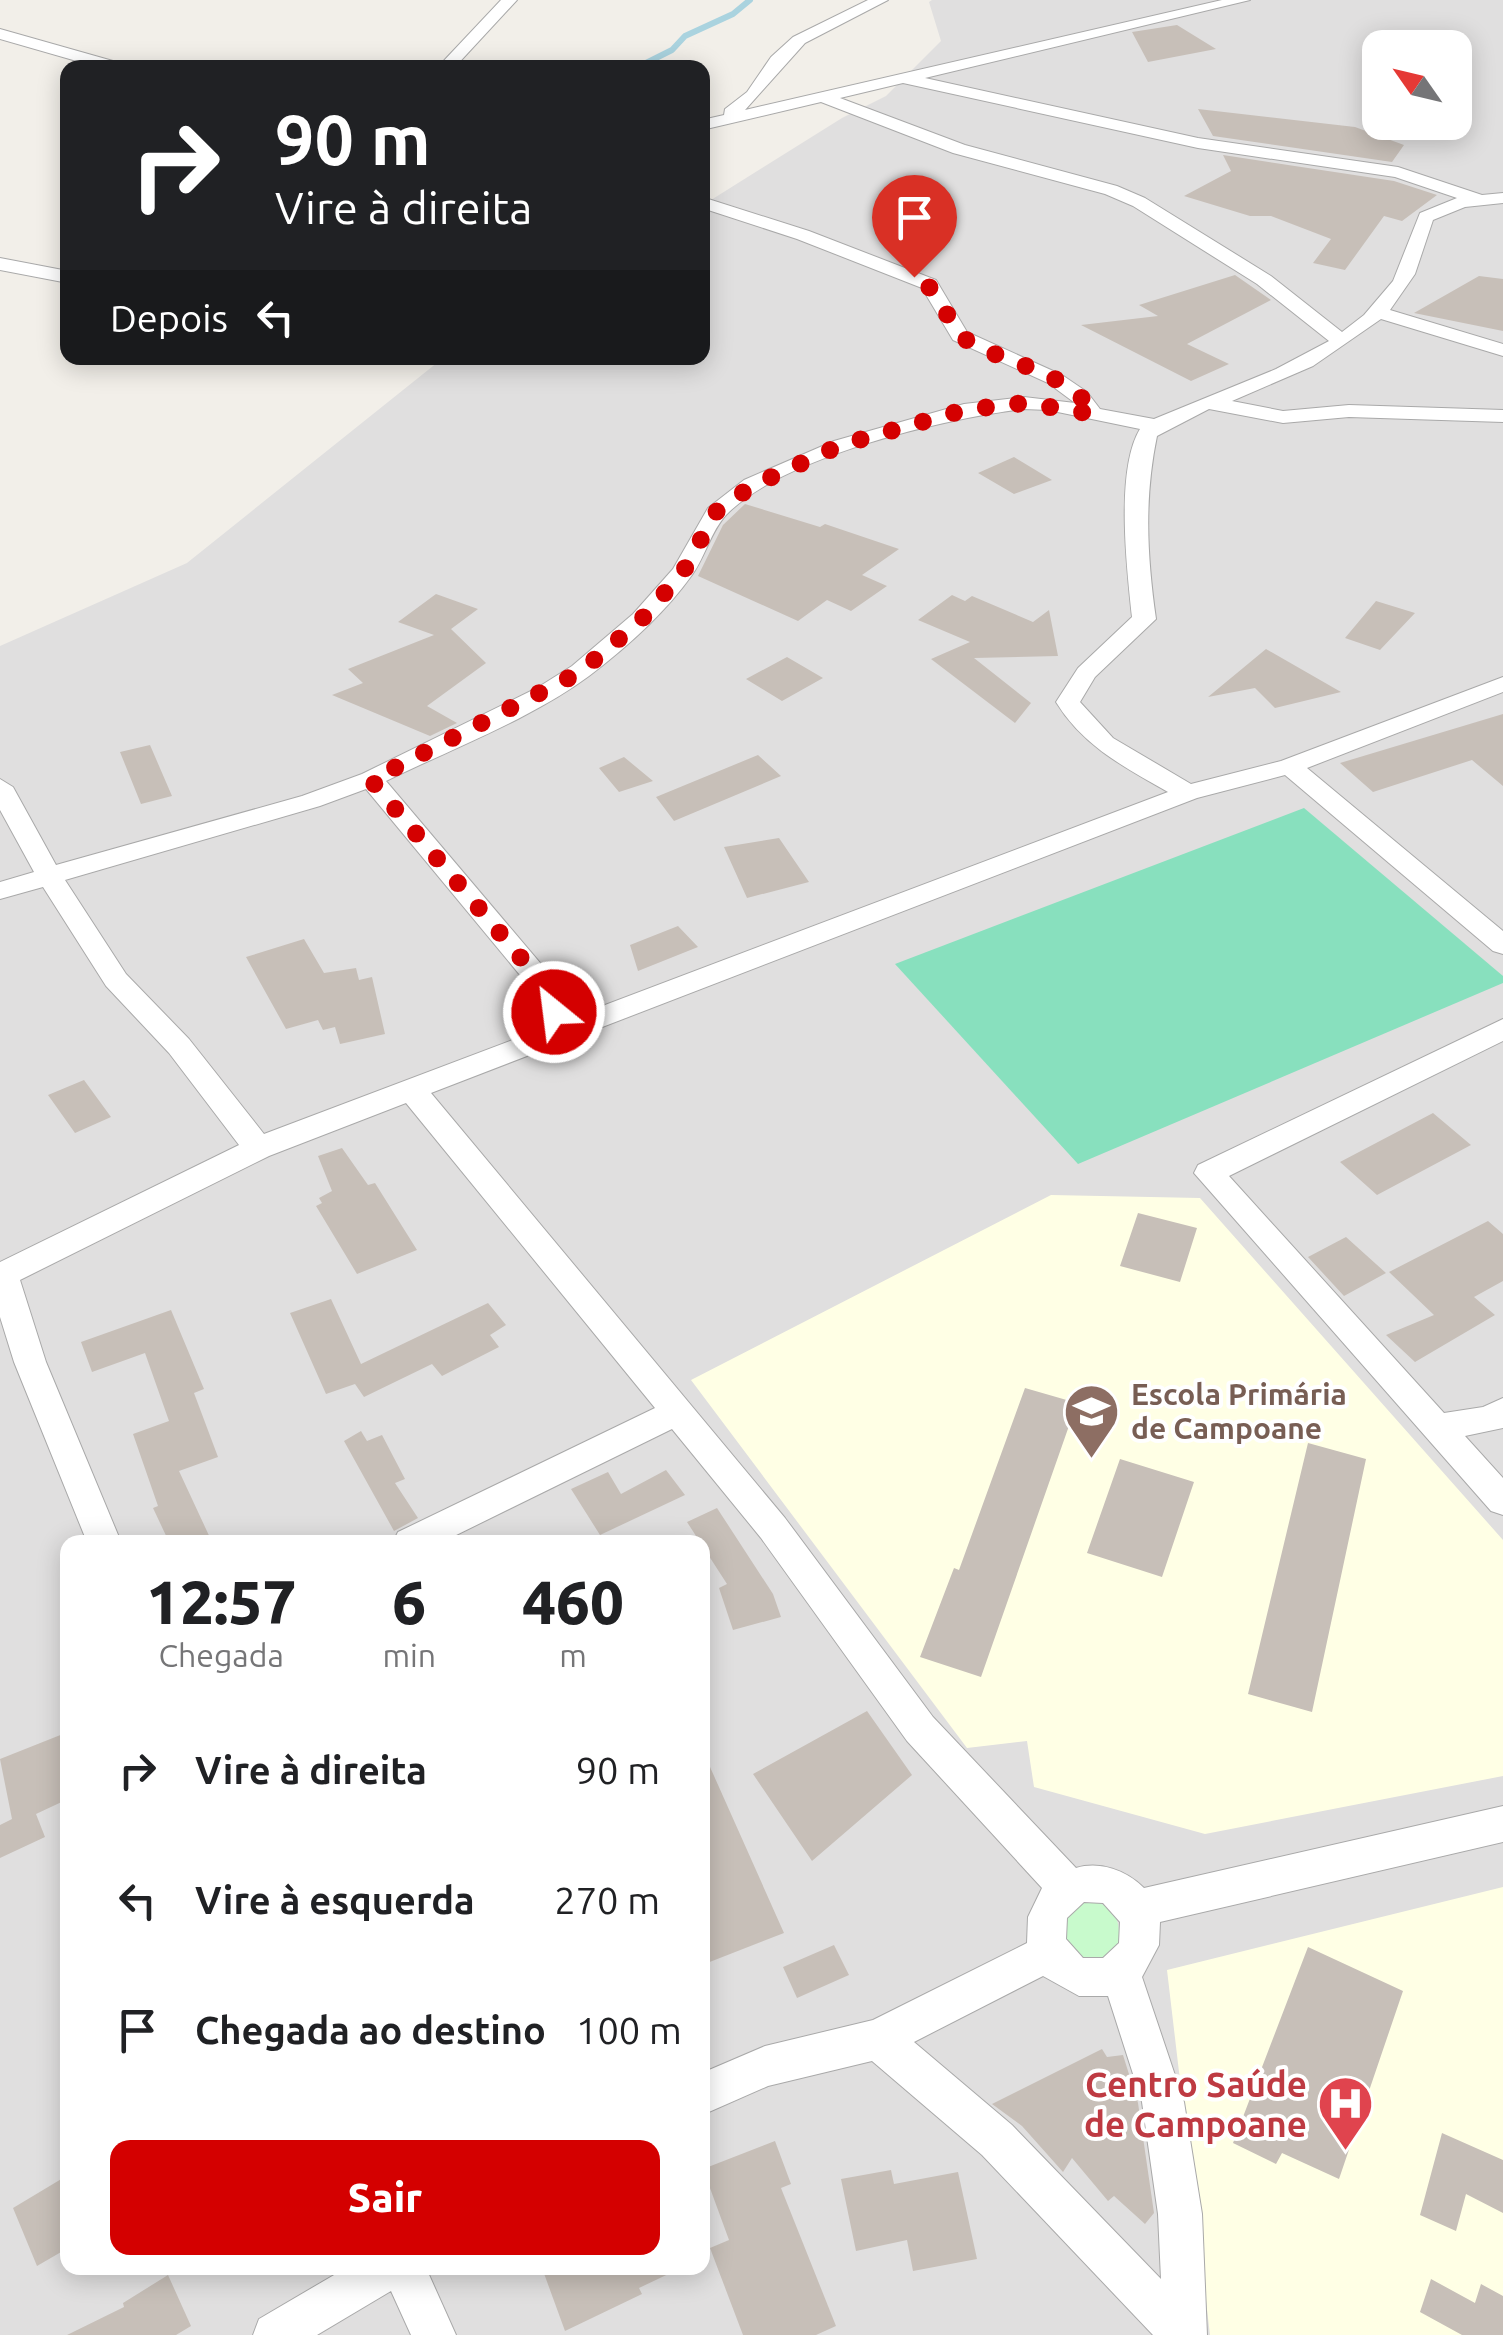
<!DOCTYPE html>
<html lang="pt">
<head>
<meta charset="utf-8">
<style>
	body { margin:0; font-family:Ubuntu,sans-serif; background:#f6f6f6; color:#202124; height:100vh; display:flex; flex-direction:column; font-size:38px; white-space:nowrap }
	* { box-sizing:border-box; margin:0 }
	p { font-size:32px; color:#757577 }
	.icon { flex:none; width:55px; height:55px; fill:none; stroke:currentColor; stroke-width:2; stroke-linecap:round; stroke-linejoin:round }
	.map { position:relative; flex:1; overflow:hidden }
	.drawer { position:absolute; left:60px; top:1535px; width:650px; height:740px; display:flex; flex-direction:column; background:#fff; border-radius:20px; box-shadow:0 5px 25px #0003 }
	.drawer>* { flex:none }
	.hud { position:absolute; left:60px; top:60px; width:650px; height:305px; border-radius:20px; box-shadow:0 5px 25px #0003; background:#202124; color:#fff; overflow:hidden }
	.needle { width:65px; rotate:304deg }
	.fabs { position:absolute; left:1362px; top:30px; display:grid; gap:20px }
	.fabs a { display:grid; place-items:center; width:110px; height:110px; border-radius:20px; background:#fff; box-shadow:0 5px 25px #0003; font-size:50px }
	.pin { position:absolute; display:grid; place-items:center; width:85px; height:85px; color:#fff; margin:-102px -42px; border-radius:50% 50% 50% 0; rotate:-45deg; box-shadow:0 0 10px #0007 }
	.pin .icon { rotate:45deg }
	.me { position:absolute; width:110px; margin:-55px; rotate:331deg; stroke-linejoin:round; filter:drop-shadow(0 0 8px #0008) }
	.turn { display:flex; align-items:center; gap:35px; height:210px; padding:0 50px; font-size:45px }
	.turn .icon { width:130px; height:130px; stroke-width:2.5 }
	.turn b { display:block; font-size:70px; line-height:85px }
	.then { display:flex; align-items:center; height:95px; padding:0 50px; background:#0003; gap:20px; font-size:38px }
	.eta { display:flex; justify-content:space-evenly; align-items:center; height:170px; text-align:center }
	.eta b { font-size:60px; font-weight:800; line-height:70px }
	.cta { display:flex; gap:20px; margin-top:auto; padding:20px 50px }
	.cta a { flex:1; height:115px; border-radius:20px; background:#d40000; color:#fff; font-size:40px; font-weight:800; line-height:115px; text-align:center }
	ul { padding:0; list-style:none }
	li { display:flex; align-items:center; gap:30px; height:130px; padding:0 50px }
	li div { flex:1 }
	li b { display:block; font-size:38px }
	li em { font-style:normal }
	.map>svg:first-child { display:block }
	.residential { fill:#e0dfdf; fill-rule:evenodd }
	.education { fill:#ffffe5 }
	.park { fill:#c8facc }
	.pitch { fill:#88e0be }
	.lines { fill:none; stroke-linecap:round; stroke-linejoin:round }
	.stream { stroke:#aad3df; stroke-width:6 }
	.building { fill:#c7bfb8 }
	.street-casing { stroke:#a9a9a9; stroke-width:2 }
	.street { fill:#fff; fill-rule:evenodd }
	.route { stroke:#d40000; stroke-width:18; stroke-dasharray:0 32.4 }
	.labels { text-anchor:middle; dominant-baseline:central; stroke-width:8; stroke-linejoin:round; paint-order:stroke }
	.education-label { font-size:30px; font-weight:bold; fill:#785e54; stroke:#fff; text-anchor:start }
	.near-health-label { font-size:35px; font-weight:bold; fill:#be3a42; stroke:#fff; text-anchor:end }
</style>
</head>
<body>
<div class="map">
<svg width="1503" height="2335" viewBox="0 0 1503 2335">
	<rect width="100%" height="100%" fill="#f2efe9"/>
	<path class="residential" d="M932,0H1503V2335H0V646L187,563L443,358H702L703,205L842,118L886,96L941,41L929,2ZM1380,48H1455V122H1380ZM68,1542H702V2268H68Z"/>
	<path class="education" d="M1051,1195L1200,1198L1503,1540V1776L1205,1834L1034,1787L1027,1741L967,1748L691,1380Z
		M1503,1887V2335H1210L1167,1970Z"/>
	<path class="park" d="M1092,1900C1117,1909 1120,1920 1119,1945C1103,1965 1085,1962 1066,1948L1062,1914L1069,1906Z"/>
	<path class="pitch" d="M1304,808L1503,976V983L1078,1164L895,964Z"/>
	<g class="lines">
		<path class="stream" d="M636,68L672,50L685,36L733,14L750,0"/>
	</g>
	<path class="building" d="M1177,25L1216,49L1148,62L1132,32Z
		M1198,109L1355,127L1404,145L1392,162L1213,136Z
		M1223,155L1394,181L1437,195L1402,221L1384,216L1345,270L1313,263L1331,239L1271,216H1250L1184,196L1231,171Z
		M1235,275L1271,300L1187,344L1229,364L1191,381L1081,325L1158,316L1139,305Z
		M1479,276L1503,279V331L1414,313Z
		M1014,457L1052,480L1014,494L978,473Z
		M745,504L820,527L825,524L899,549L862,575L887,586L851,611L827,600L798,621L698,576L723,525Z
		M436,594L478,609L451,629L486,663L427,706L457,723L430,736L332,695L363,683L348,669L434,635L398,622Z
		M952,595L965,601L972,596L1033,622L1049,610L1058,656L974,658L1031,703L1015,723L931,659L970,642L918,620Z
		M1376,601L1415,613L1380,650L1345,638Z
		M1266,649L1341,692L1275,708L1255,688L1208,697Z
		M787,657L823,678L782,701L746,679Z
		M1503,714V786L1472,760L1373,792L1340,763Z
		M150,745L172,796L141,804L120,752Z
		M758,755L781,776L674,821L656,797Z
		M624,757L653,781L619,792L599,768Z
		M779,838L809,882L747,898L724,847Z
		M678,926L698,947L638,971L630,945Z
		M304,939L324,973L356,968L359,980L372,977L385,1034L340,1044L335,1027L323,1030L318,1020L286,1029L246,957Z
		M84,1080L111,1117L75,1133L48,1095Z
		M1433,1113L1471,1145L1377,1195L1340,1162Z
		M342,1148L368,1185L375,1183L417,1250L357,1274L316,1206L322,1203L319,1198L332,1191L318,1156Z
		M1138,1213L1197,1228L1180,1282L1120,1266Z
		M1488,1221L1503,1234V1281L1474,1297L1495,1315L1415,1362L1386,1335L1434,1315L1389,1272Z
		M1346,1237L1386,1273L1344,1296L1308,1257Z
		M331,1299L361,1364L488,1303L506,1325L490,1335L499,1347L442,1376L432,1364L364,1397L355,1384L326,1394L290,1313Z
		M171,1310L204,1389L194,1393L218,1457L179,1471L212,1542H169L153,1508L158,1506L133,1434L169,1421L145,1353L92,1372L81,1342Z
		M1025,1388L1077,1403L981,1677L920,1657L954,1568L959,1570Z
		M361,1431L367,1441L382,1435L405,1479L395,1483L418,1518L394,1531L344,1441Z
		M1308,1443L1366,1459L1312,1712L1248,1694Z
		M1120,1459L1194,1482L1162,1577L1087,1553Z
		M666,1470L685,1495L600,1535L571,1489L608,1472L621,1494Z
		M717,1508L773,1594L781,1617L733,1630L719,1588L727,1584L687,1522Z
		M867,1711L912,1775L812,1861L753,1774Z
		M68,1732V1799L36,1814L45,1837L0,1858V1825L12,1819L0,1759Z
		M702,1749L784,1933L702,1965Z
		M834,1945L849,1975L797,1998L783,1967Z
		M1308,1947L1403,1991L1339,2179L1282,2153L1276,2164L1233,2143Z
		M1102,2049L1107,2057L1123,2055L1138,2103L1154,2213L1145,2224L1114,2196L1108,2201L1072,2158L1063,2172L1022,2126L992,2104Z
		M1442,2133L1503,2160V2213L1466,2194L1456,2231L1420,2215Z
		M775,2141L791,2184L781,2188L836,2326L816,2335H743L710,2248L729,2240L703,2169Z
		M891,2170L894,2184L958,2172L977,2259L913,2271L907,2240L856,2251L841,2179Z
		M68,2175V2248L37,2266L13,2208Z
		M542,2268H681L639,2288L642,2294L565,2331Z
		M168,2275L191,2326L176,2335H67L124,2307L123,2303Z
		M1431,2279L1475,2303L1481,2284L1503,2296V2335H1462L1420,2312Z"/>
	<g class="lines">
		<defs>
			<path id="street" d="M501,0H517L454,68H437Z
				M868,0H888L805,43L745,110L1222,0H1250L925,78L1198,138L1398,167L1482,195L1503,193V203L1465,207L1433,220L1415,274L1390,310L1503,344V356L1381,319L1313,366L1232,401L1283,411L1349,405L1503,410V422L1349,417L1283,423L1209,409L1157,436C1144,499 1147,556 1156,619L1095,677L1080,702L1113,738L1191,784L1281,761L1503,677V692L1307,768L1503,931V954L1493,951L1285,775L1197,798L431,1093L785,1518L933,1717L1076,1868C1100,1861 1126,1870 1144,1888L1503,1806V1842L1160,1922L1159,1945L1142,1977L1184,2102L1202,2214L1207,2335H1153L982,2155L872,2061L768,2086L702,2115V2073L765,2046L873,2020L1027,1943L1028,1917L1042,1888L907,1741L761,1538L672,1429L442,1542H393L398,1532L655,1408L406,1103L269,1156L20,1280L46,1362L121,1542H87L14,1362L0,1317V1262L239,1145L169,1053L106,986L43,887L0,899V882L34,872L0,810V779L13,787L56,865L302,796L362,774L537,688L572,666L633,614L673,569L708,508L744,480L834,441L964,404L1024,397L1075,403L1048,383L953,340L922,288L797,239L702,208V197L809,231L936,280L967,332L1062,375L1087,392L1100,409L1154,419L1276,369L1329,341L1257,284L1133,206L1105,194L953,153L821,102L702,130V120L724,115L725,109L747,92L771,57L793,37ZM903,83L1198,148L1395,177L1457,198L1420,213L1393,281L1364,315L1342,332L1271,276L1145,198L1117,186L965,145L840,98ZM1024,409L1048,410L1140,429C1115,470 1127,570 1132,617L1078,668L1056,702C1083,746 1124,767 1168,792L568,1019L552,977L386,781C451,749 531,719 589,676C626,648 665,613 692,575C705,557 711,531 726,515C782,457 945,418 1024,409ZM366,789L529,986L540,1012L539,1030L264,1134L189,1039L126,974L65,880L320,806ZM1084,1902L1103,1903L1120,1922L1119,1943L1103,1958H1083L1066,1939L1067,1918ZM1043,1976L1079,1996H1108L1142,2102L1158,2214L1161,2279L1012,2125L914,2042Z
				M0,29L127,65L129,68H101L0,39Z
				M0,258L68,271V283L0,270Z
				M1503,1019V1041L1229,1176L1444,1413L1483,1407L1503,1398V1428L1465,1436L1503,1478V1515L1491,1511L1194,1173L1198,1165Z
				M346,2268H426L456,2335H411L391,2291L317,2335H253L259,2319Z"/>
		</defs>
		<use href="#street" class="street-casing"/>
		<use href="#street" class="street"/>
	</g>
	<g class="lines">
		<path class="route" d="M554,1012L542,983L371,780L580,672L641,620L683,572L716,512L752,486L841,445L964,410L1024,403L1094,414C1069,371 1008,365 968,341C944,326 947,292 914,277"/>
	</g>
	<defs>
		<symbol id="school-pin" viewBox="-11 -11 22 30"><path d="M0 17L-7.5 6A9.5 9.5 0 1 1 7.5 6Z" fill="#8d6e63" stroke="#fff"/><path d="M0-5L7-2L0 1L-7-2ZM-4 1L0 2.5L4 1V4Q0 6-4 4Z" fill="#fff"/></symbol>
		<symbol id="hospital-pin" viewBox="-11 -11 22 30"><path d="M0 17L-7.5 6A9.5 9.5 0 1 1 7.5 6Z" fill="#e0444e" stroke="#fff"/><path d="M-5-5h3v3.5h4V-5h3V5h-3V1.5h-4V5h-3Z" fill="#fff"/></symbol>
	</defs>
	<g fill-rule="evenodd">
		<use href="#school-pin" x="1060" y="1380" width="63" height="86"/>
		<use href="#hospital-pin" x="1314" y="2072" width="63" height="86"/>
	</g>
	<g class="labels">
		<g class="education-label">
			<text x="1131" y="1394">Escola Primária<tspan x="1131" dy="34">de Campoane</tspan></text>
		</g>
		<g class="near-health-label">
			<text x="1307" y="2084">Centro Saúde<tspan x="1307" dy="40">de Campoane</tspan></text>
		</g>
	</g>
</svg>
<div class="fabs">
<a><svg class="needle" viewBox="-14 -14 28 28"><path d="M0-13l5 13h-10z" fill="#e53935"/><path d="M0 13l5-13h-10z" fill="#757577"/></svg></a>
</div>
<div class="pin" style="left:914px;top:277px;background:#d93025"><svg class="icon" aria-label="arrive" viewBox="0 0 24 24"><path d="M6 21V4h12l-3 4 3 4H6"/></svg></div>
<svg class="me" style="left:554px;top:1012px" viewBox="-20 -20 40 40"><circle r="17" fill="#d40000" stroke="#fff" stroke-width="3"/><path d="M0-11L8 9 0 5-8 9z" fill="#fff"/></svg>
<div class="hud">
<div class="turn"><svg class="icon" aria-label="right" viewBox="0 0 24 24"><path d="M7 20v-9h11M14 6l5 5-5 5"/></svg><div><b>90 m</b>Vire à direita</div></div>
<div class="then">Depois<svg class="icon" aria-label="left" viewBox="0 0 24 24"><path d="M17 20v-9H6M10 6l-5 5 5 5"/></svg></div>
</div>
<section class="drawer">
<div class="eta">
<div><b>12:57</b><p>Chegada</p></div>
<div><b>6</b><p>min</p></div>
<div><b>460</b><p>m</p></div>
</div>
<ul>
<li><svg class="icon" aria-label="right" viewBox="0 0 24 24"><path d="M7 20v-9h11M14 6l5 5-5 5"/></svg><div><b>Vire à direita</b></div><em>90 m</em></li>
<li><svg class="icon" aria-label="left" viewBox="0 0 24 24"><path d="M17 20v-9H6M10 6l-5 5 5 5"/></svg><div><b>Vire à esquerda</b></div><em>270 m</em></li>
<li><svg class="icon" aria-label="arrive" viewBox="0 0 24 24"><path d="M6 21V4h12l-3 4 3 4H6"/></svg><div><b>Chegada ao destino</b></div><em>100 m</em></li>
</ul>
<div class="cta"><a>Sair</a></div>
</section>
</div>
</body>
</html>
